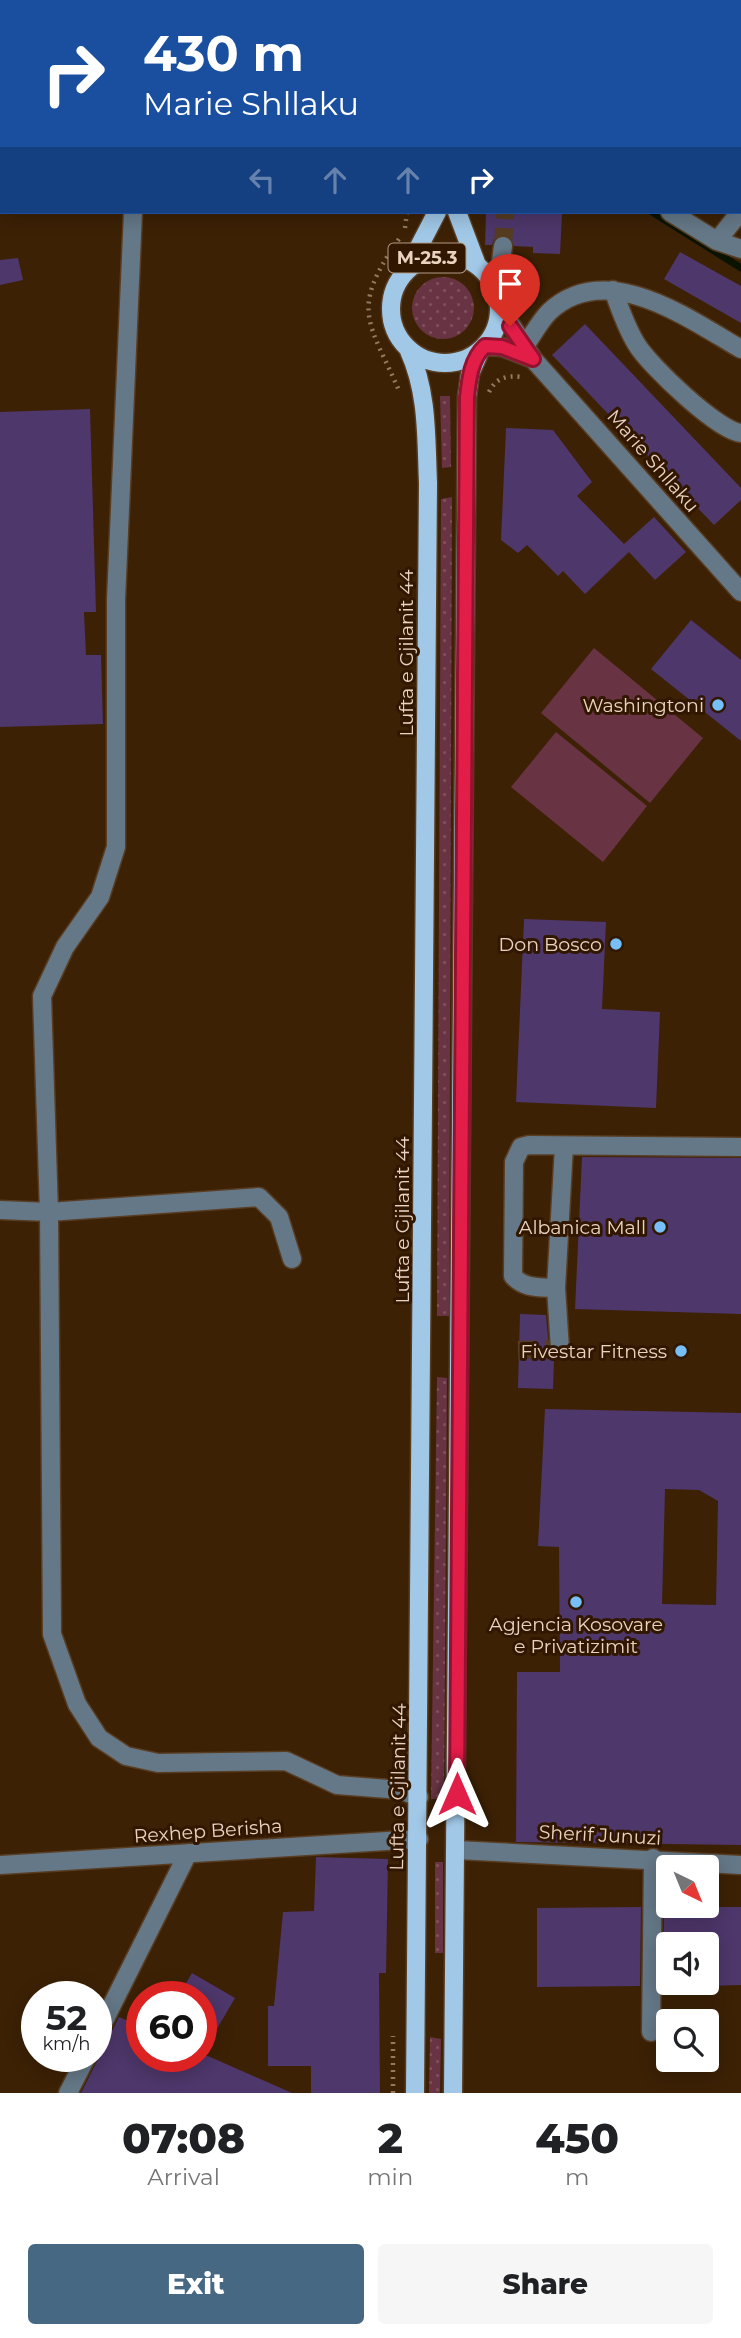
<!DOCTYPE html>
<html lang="en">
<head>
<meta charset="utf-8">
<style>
	body { margin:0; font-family:Montserrat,sans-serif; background:#f6f6f6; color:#202124; height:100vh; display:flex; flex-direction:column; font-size:26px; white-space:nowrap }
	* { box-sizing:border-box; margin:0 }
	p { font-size:23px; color:#757577 }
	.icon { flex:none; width:38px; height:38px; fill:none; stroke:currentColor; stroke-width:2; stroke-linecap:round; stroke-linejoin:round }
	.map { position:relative; height:2093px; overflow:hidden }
	.drawer { display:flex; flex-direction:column; background:#fff; flex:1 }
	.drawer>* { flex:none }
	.banner { position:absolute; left:0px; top:0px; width:742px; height:214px; box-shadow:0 4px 18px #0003; background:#1a4fa0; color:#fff; overflow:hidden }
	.needle { width:46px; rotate:137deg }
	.buttons { position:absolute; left:656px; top:1855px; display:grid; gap:14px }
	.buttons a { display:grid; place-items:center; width:63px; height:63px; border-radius:7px; background:#fff; box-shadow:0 4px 18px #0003; font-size:35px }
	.speed { position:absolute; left:21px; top:1981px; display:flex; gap:14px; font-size:35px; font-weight:700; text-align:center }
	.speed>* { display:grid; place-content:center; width:91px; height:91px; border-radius:50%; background:#fff; box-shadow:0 4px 18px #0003; line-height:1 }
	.speed small { font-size:18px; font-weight:400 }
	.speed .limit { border:10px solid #d22; background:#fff; color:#111 }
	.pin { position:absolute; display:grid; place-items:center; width:60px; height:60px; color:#fff; margin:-72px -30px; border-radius:50% 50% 50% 0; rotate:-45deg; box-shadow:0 0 7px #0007 }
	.pin .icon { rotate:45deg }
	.me { position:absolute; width:77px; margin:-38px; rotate:0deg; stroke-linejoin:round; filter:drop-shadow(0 0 5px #0008) }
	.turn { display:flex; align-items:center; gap:24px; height:147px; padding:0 28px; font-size:32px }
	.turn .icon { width:91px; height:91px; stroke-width:2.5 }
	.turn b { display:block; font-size:49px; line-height:60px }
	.lanes { display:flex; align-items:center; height:66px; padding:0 28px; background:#0003; justify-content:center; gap:35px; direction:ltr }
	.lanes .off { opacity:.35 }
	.eta { display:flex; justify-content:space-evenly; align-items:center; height:119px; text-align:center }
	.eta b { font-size:42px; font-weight:800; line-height:49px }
	.action { display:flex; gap:14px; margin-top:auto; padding:14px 28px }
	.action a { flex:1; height:80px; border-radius:7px; background:#476883; color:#fff; font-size:28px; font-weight:800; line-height:80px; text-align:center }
	.action a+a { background:#f6f6f6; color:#202124 }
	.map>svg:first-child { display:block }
	.grass { fill:url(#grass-dots) }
	.garden { fill:#683342 }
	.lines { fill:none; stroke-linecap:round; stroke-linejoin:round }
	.stream { stroke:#0a1200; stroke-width:7 }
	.building { fill:#4e376b; fill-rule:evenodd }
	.minor-tunnel { stroke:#563c21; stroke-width:18; stroke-dasharray:18 9; stroke-linecap:butt }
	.minor-casing { stroke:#583d23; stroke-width:21 }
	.major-casing { stroke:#583d23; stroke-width:21 }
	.path { stroke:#937a63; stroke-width:4.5; stroke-dasharray:2 5; stroke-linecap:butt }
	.minor { stroke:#657887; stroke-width:18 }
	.major { stroke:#a1c8e7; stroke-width:18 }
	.route-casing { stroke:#92132f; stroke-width:18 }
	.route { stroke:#e11d48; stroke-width:12 }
	.poi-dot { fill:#77bff7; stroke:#311700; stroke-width:2.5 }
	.labels { text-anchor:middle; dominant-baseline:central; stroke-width:6; stroke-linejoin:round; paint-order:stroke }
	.shield { fill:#311700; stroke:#b29b86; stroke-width:2 }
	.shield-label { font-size:18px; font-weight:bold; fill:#e9d3c0 }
	.street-label { font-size:19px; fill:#e9d3c0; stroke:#311700 }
	.poi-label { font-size:19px; fill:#e9d3c0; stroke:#311700; text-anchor:end }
</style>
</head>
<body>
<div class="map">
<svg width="741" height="2093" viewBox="0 0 741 2093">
	<defs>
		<pattern id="grass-dots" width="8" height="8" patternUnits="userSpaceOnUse" patternTransform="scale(1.75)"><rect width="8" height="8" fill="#683342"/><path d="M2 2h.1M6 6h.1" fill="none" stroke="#7e505c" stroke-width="1.8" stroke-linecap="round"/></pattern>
	</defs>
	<rect width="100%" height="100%" fill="#3c2105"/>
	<path class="grass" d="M412 308a31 31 0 1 1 62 0a31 31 0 1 1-62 0Z
		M440,396H450L451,467L442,468Z
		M452,497L449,1316H437L441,499Z
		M437,1377L447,1378L444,1799H431Z
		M435,1862H443V1953H435Z
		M430,2037L441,2039L440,2093H429Z"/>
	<path class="garden" d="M594,648L703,738L650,803L541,713Z
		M556,732L647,806L603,862L511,787Z"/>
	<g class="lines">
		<path class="stream" d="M652,212L741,268"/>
	</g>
	<path class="building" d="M486,212L562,213L560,254L533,253V247L514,246L510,237L504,235L494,239L492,245H485Z
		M680,252L741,286V323L664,279Z
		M18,258L23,280L0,285V260Z
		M585,324L741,488V500L714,525L552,355Z
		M90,409L96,612H84L86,655H101L103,724L0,727V412Z
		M506,428L553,430L592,482L577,496L624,544L654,517L686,552L655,580L629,552L585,594L563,571L558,576L527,545L518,553L501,540Z
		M691,620L741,660V741L651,669Z
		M524,919L606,922L602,1009L660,1012L656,1108L516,1102Z
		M582,1157L741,1158V1314L575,1309Z
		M520,1314L546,1315L549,1350L554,1359L553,1389L518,1388Z
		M545,1409L741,1413V1845L516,1842L517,1672H560L559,1547L538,1546ZM665,1489L699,1490L718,1501L716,1605L662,1604Z
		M316,1857L388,1859L386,1973H379L380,2093H311V2066H268V2006H274L283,1912L314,1911Z
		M641,1907L640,1986L537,1987V1908Z
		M664,1907H741V1985L707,1986V1944H668V1986H663Z
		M192,1973L235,1998L201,2056V1997H178Z
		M119,2017L142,2027V2056H208L292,2093H81Z"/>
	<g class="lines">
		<path class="minor-tunnel" d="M503,246L505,212
			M518,1350L554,1349"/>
		<defs>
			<path id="minor" d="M649,2L650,0
				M0,183H2
				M133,212L116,600V847L100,897L65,947L42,996L49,1212L52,1634L77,1704L99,1738L126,1756L158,1763L286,1761L337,1785L401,1790L419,1797
				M670,212L717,241L741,249
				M717,241L740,212
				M613,290C620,308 626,328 637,345C650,366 718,431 741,433
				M497,291L503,246
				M500,308L533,359L741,592
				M485,346L502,347L533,359
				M524,347C532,336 540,321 549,312C606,258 689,319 741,349
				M0,1210L49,1212L259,1197L279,1217L292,1259
				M556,1288C540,1287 524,1289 513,1276L514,1162L521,1147L529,1145L741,1147
				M560,1349L556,1288L564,1146
				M457,1850L741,1865
				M0,1865L419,1839
				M651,2032L653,1858
				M96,2037L188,1853
				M68,2093L87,2056"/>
			<path id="major" d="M390,0V2
				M473,2V0
				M457,212L477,265
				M391 309a54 54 0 1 1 108 0a54 54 0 1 1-108 0Z
				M408,268L437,212
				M409,351C428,393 426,437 428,483L415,2093
				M453,2093L467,397L470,374L480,351"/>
		</defs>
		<use href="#minor" class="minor-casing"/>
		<use href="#major" class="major-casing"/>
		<path class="path" d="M405,228L407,212
			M399,239C348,311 370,322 400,393
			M489,392C496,378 506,375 522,377
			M393,2093V2036"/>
		<use href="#minor" class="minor"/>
		<use href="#major" class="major"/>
	</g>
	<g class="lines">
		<defs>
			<path id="route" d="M457,1794L467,397C469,379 471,359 485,346L502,347L533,359L510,326"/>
		</defs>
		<use href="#route" class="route-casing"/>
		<use href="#route" class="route"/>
	</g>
	<g class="poi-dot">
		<circle cx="718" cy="705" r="7"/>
		<circle cx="616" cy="944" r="7"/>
		<circle cx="660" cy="1227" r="7"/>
		<circle cx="681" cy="1351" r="7"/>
		<circle cx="576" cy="1602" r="7"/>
	</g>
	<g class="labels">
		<rect class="shield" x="388.5" y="243.5" width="77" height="29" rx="5"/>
		<g class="shield-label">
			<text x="427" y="258">M-25.3</text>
		</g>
		<g class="street-label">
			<text transform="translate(653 461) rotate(49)">Marie Shllaku</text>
			<text transform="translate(406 653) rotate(-90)">Lufta e Gjilanit 44</text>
			<text transform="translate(402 1220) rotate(-90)">Lufta e Gjilanit 44</text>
			<text transform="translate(398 1787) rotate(-89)">Lufta e Gjilanit 44</text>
			<text transform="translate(208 1831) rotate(-4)">Rexhep Berisha</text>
			<text transform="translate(600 1835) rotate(3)">Sherif Junuzi</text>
		</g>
		<g class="poi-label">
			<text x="704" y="705">Washingtoni</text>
			<text x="602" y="944">Don Bosco</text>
			<text x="646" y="1227">Albanica Mall</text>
			<text x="667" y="1351">Fivestar Fitness</text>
			<text x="576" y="1624" text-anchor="middle">Agjencia Kosovare<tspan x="576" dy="22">e Privatizimit</tspan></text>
		</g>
	</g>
</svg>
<div class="buttons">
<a><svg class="needle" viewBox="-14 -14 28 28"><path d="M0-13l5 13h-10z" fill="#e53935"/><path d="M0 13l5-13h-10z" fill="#757577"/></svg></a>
<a><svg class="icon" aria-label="sound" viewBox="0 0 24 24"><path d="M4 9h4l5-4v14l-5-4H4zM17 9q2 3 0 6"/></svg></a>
<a><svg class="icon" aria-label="search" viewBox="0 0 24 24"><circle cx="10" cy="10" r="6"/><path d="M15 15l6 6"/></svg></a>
</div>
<div class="speed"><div>52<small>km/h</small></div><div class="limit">60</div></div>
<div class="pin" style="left:510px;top:326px;background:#d93025"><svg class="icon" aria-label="arrive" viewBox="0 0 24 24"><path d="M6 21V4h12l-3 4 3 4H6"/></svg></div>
<svg class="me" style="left:457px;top:1794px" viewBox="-20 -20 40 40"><path d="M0-17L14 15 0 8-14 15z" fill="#e11d48" stroke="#fff" stroke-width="4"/></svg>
<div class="banner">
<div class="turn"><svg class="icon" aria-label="right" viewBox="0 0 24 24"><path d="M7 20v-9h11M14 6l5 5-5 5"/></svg><div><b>430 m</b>Marie Shllaku</div></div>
<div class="lanes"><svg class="icon off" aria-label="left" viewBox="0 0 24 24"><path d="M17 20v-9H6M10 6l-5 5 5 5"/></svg><svg class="icon off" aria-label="ahead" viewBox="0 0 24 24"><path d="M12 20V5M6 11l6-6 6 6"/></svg><svg class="icon off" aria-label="ahead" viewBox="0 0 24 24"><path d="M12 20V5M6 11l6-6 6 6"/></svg><svg class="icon" aria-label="right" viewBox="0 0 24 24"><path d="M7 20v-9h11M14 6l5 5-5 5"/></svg></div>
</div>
</div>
<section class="drawer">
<div class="eta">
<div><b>07:08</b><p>Arrival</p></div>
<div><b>2</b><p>min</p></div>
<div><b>450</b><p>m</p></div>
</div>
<div class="action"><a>Exit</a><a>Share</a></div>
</section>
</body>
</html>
